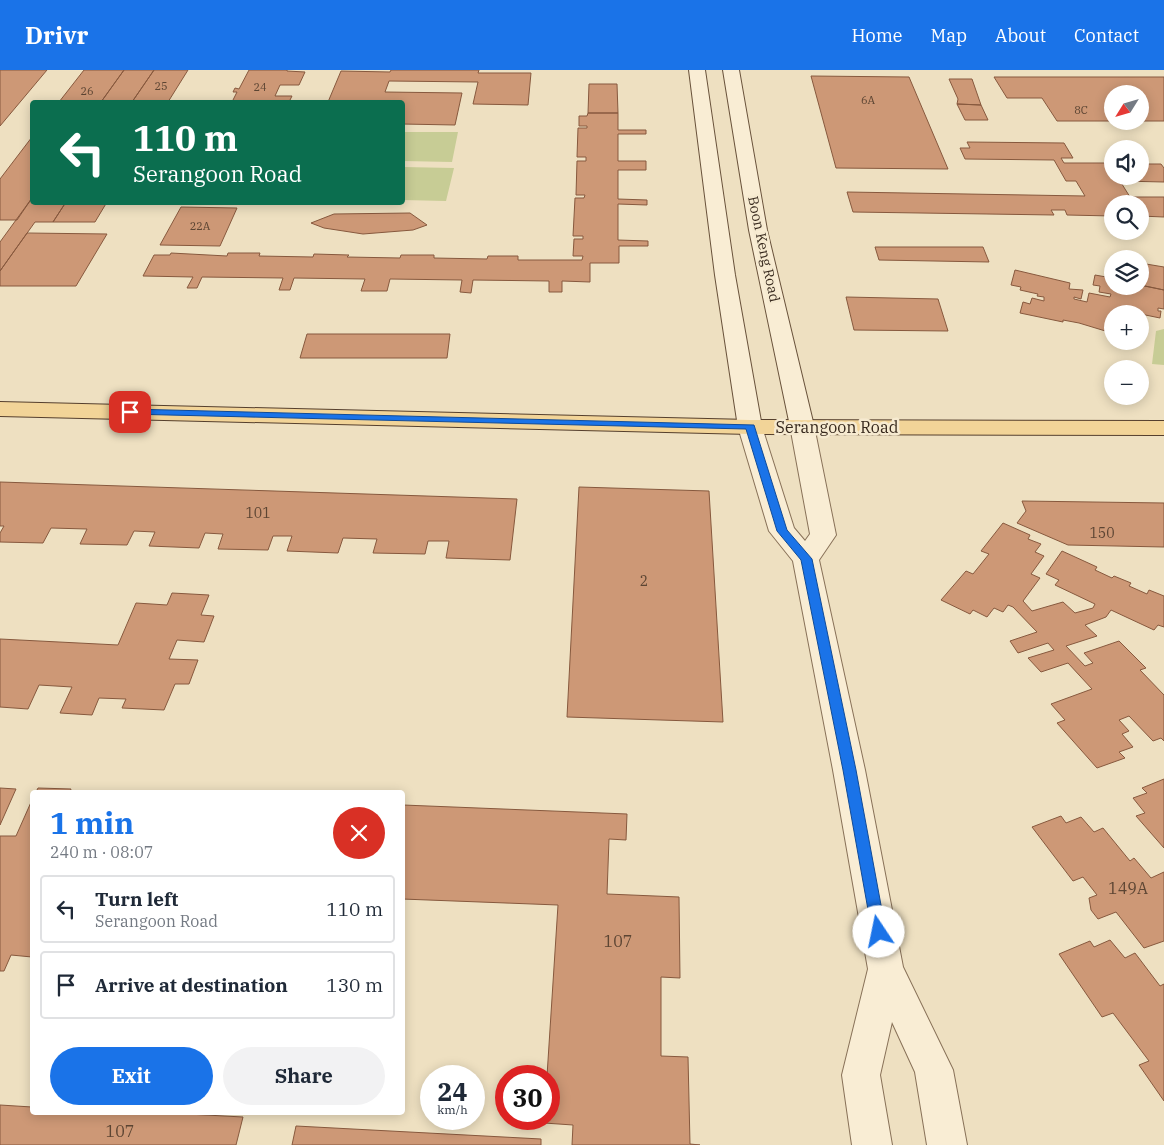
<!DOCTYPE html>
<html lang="en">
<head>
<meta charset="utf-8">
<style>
	body { margin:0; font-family:"IBM Plex Serif",serif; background:#f2f2f3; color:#1f2937; height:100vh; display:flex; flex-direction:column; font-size:19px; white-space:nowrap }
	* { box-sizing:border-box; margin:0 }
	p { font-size:16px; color:#747a83 }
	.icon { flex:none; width:28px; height:28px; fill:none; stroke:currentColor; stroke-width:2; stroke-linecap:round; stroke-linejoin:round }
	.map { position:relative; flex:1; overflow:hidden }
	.panel { position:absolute; left:30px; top:720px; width:375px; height:325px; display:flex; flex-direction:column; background:#fff; border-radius:5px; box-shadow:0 2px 12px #0003 }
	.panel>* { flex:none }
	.hud { position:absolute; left:30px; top:30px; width:375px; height:105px; border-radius:5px; box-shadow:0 2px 12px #0003; background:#0b6e4f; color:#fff; overflow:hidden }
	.needle { width:32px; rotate:233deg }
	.controls { position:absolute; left:1104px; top:15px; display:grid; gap:10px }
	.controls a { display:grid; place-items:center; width:45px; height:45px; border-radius:50%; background:#fff; box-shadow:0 2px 12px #0003; font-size:25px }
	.speed { position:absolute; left:420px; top:995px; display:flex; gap:10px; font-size:25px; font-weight:700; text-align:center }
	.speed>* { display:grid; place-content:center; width:65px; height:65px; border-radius:50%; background:#fff; box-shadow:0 2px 12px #0003; line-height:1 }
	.speed small { font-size:12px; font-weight:400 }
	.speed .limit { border:8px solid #d22; background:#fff; color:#111 }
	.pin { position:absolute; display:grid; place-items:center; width:42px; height:42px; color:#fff; margin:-21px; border-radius:10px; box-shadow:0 2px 8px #0006 }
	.me { position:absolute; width:55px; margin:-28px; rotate:349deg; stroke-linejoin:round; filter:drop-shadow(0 0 4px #0008) }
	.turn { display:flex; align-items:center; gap:18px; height:105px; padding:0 20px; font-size:22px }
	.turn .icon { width:65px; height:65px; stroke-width:2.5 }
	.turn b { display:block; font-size:35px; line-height:42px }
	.round { display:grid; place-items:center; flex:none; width:52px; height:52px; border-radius:26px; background:#f2f2f3 }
	.head { display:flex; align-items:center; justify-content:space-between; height:85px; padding:0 20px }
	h1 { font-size:30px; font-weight:700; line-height:38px; color:#1a73e8 }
	.action { display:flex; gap:10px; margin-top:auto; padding:10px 20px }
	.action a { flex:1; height:58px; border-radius:30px; background:#1a73e8; color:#fff; font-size:20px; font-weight:700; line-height:58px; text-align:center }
	.action a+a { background:#f2f2f3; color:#1f2937 }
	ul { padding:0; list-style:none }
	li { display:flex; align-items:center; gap:15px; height:68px; margin:0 10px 8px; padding:0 10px; border:2px solid #e0e1e3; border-radius:5px }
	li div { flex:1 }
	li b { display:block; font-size:19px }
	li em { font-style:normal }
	header { display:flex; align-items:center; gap:30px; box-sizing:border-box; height:70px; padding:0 25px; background:#1a73e8; color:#fff }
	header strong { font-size:24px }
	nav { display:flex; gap:28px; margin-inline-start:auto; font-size:18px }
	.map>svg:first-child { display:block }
	.green { fill:#c7cc95 }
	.building { fill:#cd9876; stroke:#87593e }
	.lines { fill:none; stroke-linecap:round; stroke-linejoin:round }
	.street-casing { stroke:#887158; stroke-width:2 }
	.secondary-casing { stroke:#69523b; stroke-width:2 }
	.primary-casing { stroke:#553f2d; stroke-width:2 }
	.street { fill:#f9edd4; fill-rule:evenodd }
	.secondary { fill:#f9edd4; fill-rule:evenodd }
	.primary { fill:#f2d498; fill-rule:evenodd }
	.route { fill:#1a73e8; stroke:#114b97 }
	.labels { text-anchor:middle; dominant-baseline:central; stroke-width:5; stroke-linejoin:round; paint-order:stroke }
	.far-number-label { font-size:11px; fill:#5c4533 }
	.far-street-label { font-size:14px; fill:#37291d; stroke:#f6ead0 }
	.number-label { font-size:14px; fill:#5c4533 }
	.street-label { font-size:16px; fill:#37291d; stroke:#f6ead0 }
	.near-number-label { font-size:16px; fill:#5c4533 }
</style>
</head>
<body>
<header>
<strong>Drivr</strong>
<nav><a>Home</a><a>Map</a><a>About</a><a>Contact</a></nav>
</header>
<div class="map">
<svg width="1164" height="1075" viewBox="0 0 1164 1075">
	<rect width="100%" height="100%" fill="#eee0c1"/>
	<path class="green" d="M403,62H458L452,92L403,91Z
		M403,97L454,98L446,131L403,130Z
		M1164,259V295L1152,294L1156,261Z"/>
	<path class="building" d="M0,0H47L0,56Z
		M84,0H124L101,32H59Z
		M124,0H154L132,32H101Z
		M154,0H188L168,32H132Z
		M249,0H287V1L305,2L299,15H280L275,26H292L289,32H232L237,22H233L235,18L239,19Z
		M391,0H479L478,3H531L528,35L473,34L478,12L389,11L385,22L462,23L455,55L402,54V32H328L341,1L390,2Z
		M811,6L909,7L948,99L836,98Z
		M994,7H1164V51H1140V24H1112V51H1057L1042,28H1007Z
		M949,9H972L981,35L957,34L958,29Z
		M589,14H617L618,43H588Z
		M957,34L981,35L988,50H965Z
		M588,43H618V60H646V64H618V91H646V100H618V129L647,130V135L618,134V170L648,171V176H619V193H590V212L562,211V222H549V211L473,210L471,223L460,222L462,210L390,209L387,221H361L365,209L294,208L290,220H279L283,208L202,207L197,218H187L193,207L143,206L154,185H170L171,183L227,186L228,183H260L259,186L313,187L314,184L349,185L347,187L400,188L401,185H434V188L487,189L488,186H518V190H582L583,186H573L574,169H583V166H573L575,128H584L585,125H576L577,91H586V87H577L578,58H587V56H579V46H587Z
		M32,67V128L17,150H0V109Z
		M967,72L1064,73L1073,88H1061L1064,93H1112V106H1140V94H1161L1164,98V112L1120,111L1130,127H1164V147L1140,146V134H1112V146L1067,145L1065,140H1051L1054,145L853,142L847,122L1085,126L1076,111H1066L1054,90L965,89L960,78H970Z
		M32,128V132H66L53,152H35L0,201V172Z
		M66,132H107L95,152H53Z
		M181,137L237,138L220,176L160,175Z
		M410,143L427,155L413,160L363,164L324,158L311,153L334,144Z
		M27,163L107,164L76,216H0V201Z
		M875,177H983L989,192L879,190Z
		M1140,193L1164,197V220L1140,215Z
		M1015,200L1070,213L1069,219L1083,220L1081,229L1074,227V229L1087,232L1089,223L1110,227L1111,224L1099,222L1100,216L1093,215L1095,205L1112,208V216L1140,215L1164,220V239L1158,238V241H1161L1160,248L1126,241V244H1112V263L1079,253L1063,250V252L1020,243L1023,232L1030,234L1032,228L1044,231V227L1037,226L1038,224L1020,220L1021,217L1011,215Z
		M846,227L938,229L948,261L854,260Z
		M307,264H450L447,288H300Z
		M0,412L517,429L510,490L446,488L449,471H428L425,484L373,483L377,469L343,468L338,483L287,481L292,466H273L268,480L218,479L223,464L205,463L199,478L149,476L155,462L134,461L127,475L80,474L87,459L51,458L43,473L0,472V463L4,456H0Z
		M579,417L709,421L723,652L567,647Z
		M1022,431L1164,433V477L1068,475L1017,453L1026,441Z
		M1003,453L1030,465L1028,469L1041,474L1035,482L1044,486L1031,504L1040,508L1023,531L1032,541L1063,532L1075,543L1093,538L1095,534L1055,515L1059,510L1046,504L1062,481L1097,497L1095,500L1112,508L1114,506L1131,513L1129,516L1147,524L1149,520L1164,526V557L1158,555L1154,560L1111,540L1106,547L1085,555L1097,566L1066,576L1085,596L1093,593L1084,583L1119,571L1146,598L1140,600L1164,625V671L1161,668L1153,671L1129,646L1119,650L1129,661L1122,664L1133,677L1119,682L1125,688L1097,698L1057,653L1065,650L1051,634L1092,619L1068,593L1041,602L1028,588L1054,580L1048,573L1018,583L1010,571L1037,562L1013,537L1008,535L1003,542L994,538L987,547L973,540L970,544L941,530L966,501L973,504L989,484L981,481Z
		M172,523L209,525L201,545L214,546L204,572L177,570L169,589L198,590L189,614H175L164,640L122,638L126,629L99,628L92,645L60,643L72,617L39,615L28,639L0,637V569L118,575L136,533L167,535Z
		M1164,709V778L1136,746L1145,743L1133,728L1147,723L1142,718Z
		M0,718L16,719L0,755Z
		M38,718L71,719L70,722H36Z
		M32,730V887L11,885L4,901H0V766H16Z
		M403,735L627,744L626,770L609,769L607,824L679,827L680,908L661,907V986L688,987L690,1074L700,1075H572L573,1055L544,1053L545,1049H549L547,1006L558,835L402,829Z
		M1061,746L1066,753L1081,747L1094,762L1103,758L1130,791L1134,788L1151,808L1164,802V871L1144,878L1116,842L1098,849L1091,840L1089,828L1097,825L1083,807L1073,811L1032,757Z
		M1110,870L1125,888L1135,883L1160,916L1164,914V1031L1139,995L1149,991L1113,943L1102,947L1059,884L1090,871L1094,877Z
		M0,1035L32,1037V1042H150L243,1047L236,1075H0Z
		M296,1056L541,1069V1075H292Z"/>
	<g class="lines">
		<defs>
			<path id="street" d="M802,349L810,351L814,356L836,465L819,490L865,700L903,897L953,1000L967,1075H927L915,1002L892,952L880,1005L892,1075H852L842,1005L868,899L833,700L793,491L769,461L738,357L742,352L750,350L758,352L762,357L794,458L805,471L810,464L790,356L794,351Z"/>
			<path id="secondary" d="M689,0H705L735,205L762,357L758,362L750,364L742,362L738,357L715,205Z
				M723,0H739L767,160L814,356L810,361L802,363L794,361L790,356L749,160Z"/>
			<path id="primary" d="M0,332L750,350L1164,351V365L750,364L0,346Z"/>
		</defs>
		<use href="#street" class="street-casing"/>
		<use href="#secondary" class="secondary-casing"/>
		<use href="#primary" class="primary-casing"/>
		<use href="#street" class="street"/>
		<use href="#secondary" class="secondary"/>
		<use href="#primary" class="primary"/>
	</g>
	<path class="route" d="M130,339L754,355L787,460L812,489L856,700L886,862L884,867L879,869L874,867L872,862L843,700L801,490L777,461L746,359L127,344V340Z"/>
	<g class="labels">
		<g class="far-number-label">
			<text x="161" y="16">25</text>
			<text x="260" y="17">24</text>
			<text x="87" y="21">26</text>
			<text x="868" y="30">6A</text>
			<text x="1081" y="40">8C</text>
			<text x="200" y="156">22A</text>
		</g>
		<g class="far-street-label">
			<text transform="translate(764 179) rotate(78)">Boon Keng Road</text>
		</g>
		<g class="number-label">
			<text x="258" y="443">101</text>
			<text x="1102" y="463">150</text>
			<text x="644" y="511">2</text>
		</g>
		<g class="street-label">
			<text x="837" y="357">Serangoon Road</text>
		</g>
		<g class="near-number-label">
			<text x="1128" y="818">149A</text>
			<text x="618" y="871">107</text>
			<text x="120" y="1061">107</text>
		</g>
	</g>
</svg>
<div class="controls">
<a><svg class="needle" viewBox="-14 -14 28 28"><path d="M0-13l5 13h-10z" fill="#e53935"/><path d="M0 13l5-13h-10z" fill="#747a83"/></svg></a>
<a><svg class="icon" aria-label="sound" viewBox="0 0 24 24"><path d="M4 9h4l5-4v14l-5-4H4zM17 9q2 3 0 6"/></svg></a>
<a><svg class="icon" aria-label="search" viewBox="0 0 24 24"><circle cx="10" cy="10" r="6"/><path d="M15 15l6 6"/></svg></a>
<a><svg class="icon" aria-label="layers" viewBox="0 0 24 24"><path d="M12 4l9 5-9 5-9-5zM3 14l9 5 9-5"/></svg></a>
<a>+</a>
<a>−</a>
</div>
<div class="speed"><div>24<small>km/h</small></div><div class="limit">30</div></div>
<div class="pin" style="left:130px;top:342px;background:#d93025"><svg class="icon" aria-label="arrive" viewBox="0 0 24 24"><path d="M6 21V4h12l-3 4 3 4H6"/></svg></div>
<svg class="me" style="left:879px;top:862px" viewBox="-20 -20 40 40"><circle r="19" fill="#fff"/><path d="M0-13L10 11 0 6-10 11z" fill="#1a73e8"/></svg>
<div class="hud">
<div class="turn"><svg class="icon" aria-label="left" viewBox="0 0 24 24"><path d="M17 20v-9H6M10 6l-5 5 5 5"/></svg><div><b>110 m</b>Serangoon Road</div></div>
</div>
<section class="panel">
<div class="head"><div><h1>1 min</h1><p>240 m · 08:07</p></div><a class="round" style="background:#d93025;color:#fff"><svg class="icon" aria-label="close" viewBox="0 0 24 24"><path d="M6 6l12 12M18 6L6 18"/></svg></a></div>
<ul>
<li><svg class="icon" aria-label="left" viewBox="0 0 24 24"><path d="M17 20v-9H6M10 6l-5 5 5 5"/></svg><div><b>Turn left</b><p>Serangoon Road</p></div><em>110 m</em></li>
<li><svg class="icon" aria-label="arrive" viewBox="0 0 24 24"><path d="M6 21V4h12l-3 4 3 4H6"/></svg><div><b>Arrive at destination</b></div><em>130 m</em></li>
</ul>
<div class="action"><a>Exit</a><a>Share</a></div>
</section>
</div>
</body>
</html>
